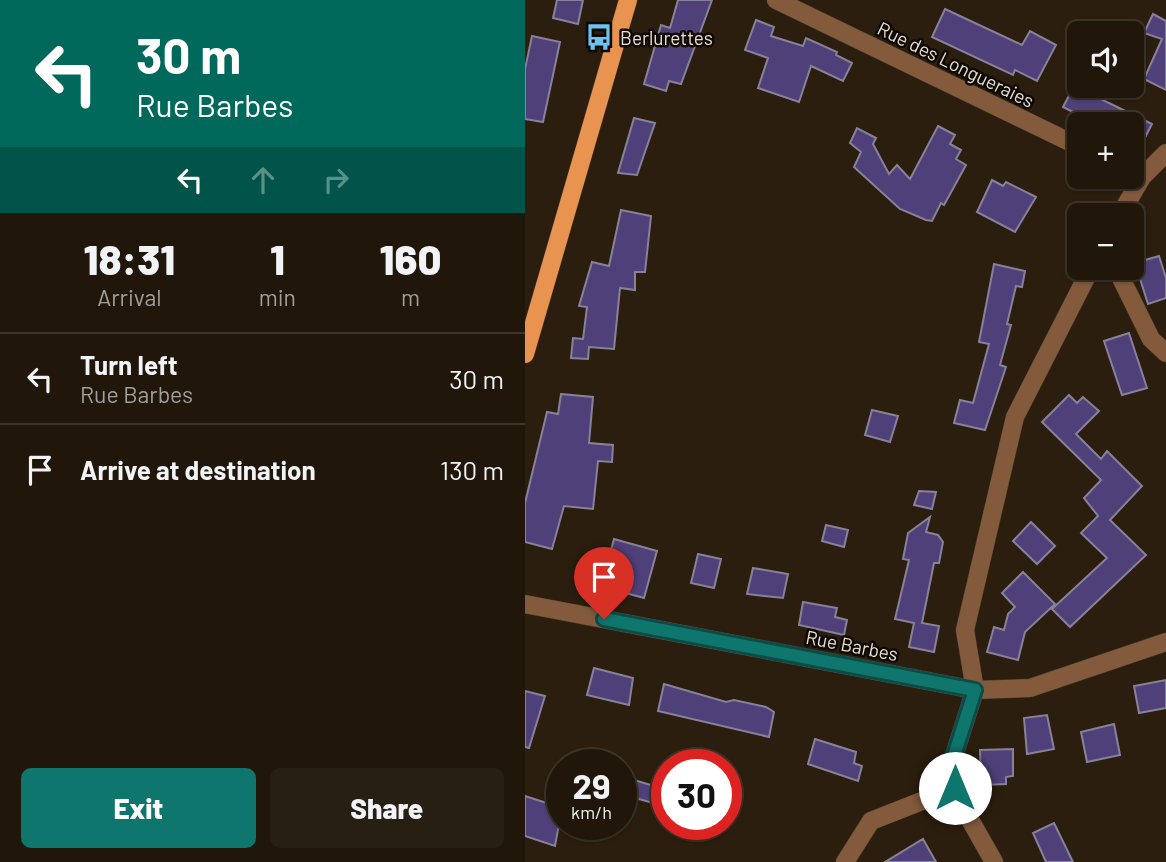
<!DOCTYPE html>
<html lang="en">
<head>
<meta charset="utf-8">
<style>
	body { margin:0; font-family:Barlow,sans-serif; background:#281f13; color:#f1f3f6; height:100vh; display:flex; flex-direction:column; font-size:26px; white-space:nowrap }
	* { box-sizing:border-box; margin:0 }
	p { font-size:23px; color:#a29f9c }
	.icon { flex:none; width:38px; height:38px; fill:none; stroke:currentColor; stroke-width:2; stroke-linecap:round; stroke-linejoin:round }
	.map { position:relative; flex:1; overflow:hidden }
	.panel { display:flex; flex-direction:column; background:#20160a; width:525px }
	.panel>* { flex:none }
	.banner { background:#00695c; color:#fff; overflow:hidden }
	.buttons { position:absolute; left:542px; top:21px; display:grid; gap:14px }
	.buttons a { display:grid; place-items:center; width:77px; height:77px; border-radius:10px; background:#20160a; box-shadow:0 2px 5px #0004,0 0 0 2px #3d352b; font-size:35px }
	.speed { position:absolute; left:21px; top:749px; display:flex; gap:14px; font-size:35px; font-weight:700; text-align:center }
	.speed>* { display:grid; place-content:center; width:91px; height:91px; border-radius:50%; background:#20160a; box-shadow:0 2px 5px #0004,0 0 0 2px #3d352b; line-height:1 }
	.speed small { font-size:18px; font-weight:400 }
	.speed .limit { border:10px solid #d22; background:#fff; color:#111 }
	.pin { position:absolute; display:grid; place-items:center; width:60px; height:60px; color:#fff; margin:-72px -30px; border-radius:50% 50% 50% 0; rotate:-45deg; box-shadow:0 0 7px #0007 }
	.pin .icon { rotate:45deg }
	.me { position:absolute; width:77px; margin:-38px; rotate:0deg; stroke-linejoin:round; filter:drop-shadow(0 0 5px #0008) }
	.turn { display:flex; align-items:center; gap:24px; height:147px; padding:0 21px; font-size:32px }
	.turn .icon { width:91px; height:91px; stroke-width:2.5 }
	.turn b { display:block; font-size:49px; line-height:60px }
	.lanes { display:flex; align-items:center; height:66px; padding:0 21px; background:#0003; justify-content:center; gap:35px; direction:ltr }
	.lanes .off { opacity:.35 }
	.eta { display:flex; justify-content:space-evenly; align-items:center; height:119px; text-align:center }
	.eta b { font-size:42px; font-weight:800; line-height:49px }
	.cta { display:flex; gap:14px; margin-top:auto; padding:14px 21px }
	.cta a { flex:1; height:80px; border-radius:10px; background:#0f766e; color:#fff; font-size:28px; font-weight:800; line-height:80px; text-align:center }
	.cta a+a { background:#281f13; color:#f1f3f6 }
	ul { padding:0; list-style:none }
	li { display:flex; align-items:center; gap:21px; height:91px; padding:0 21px; border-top:2px solid #3d352b }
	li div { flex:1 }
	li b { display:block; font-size:26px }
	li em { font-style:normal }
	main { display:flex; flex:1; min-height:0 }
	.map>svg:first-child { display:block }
	.building { fill:#4f407a; stroke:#868298; stroke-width:2 }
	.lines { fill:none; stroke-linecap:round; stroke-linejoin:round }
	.street-casing { stroke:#45392a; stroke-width:19 }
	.primary-casing { stroke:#45392a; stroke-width:19 }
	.street { stroke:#835a3c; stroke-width:18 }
	.primary { stroke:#e89350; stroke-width:18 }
	.route-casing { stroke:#0a4d48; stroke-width:18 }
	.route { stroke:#0f766e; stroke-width:12 }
	.labels { text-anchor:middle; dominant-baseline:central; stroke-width:5; stroke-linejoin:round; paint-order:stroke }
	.poi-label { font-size:19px; fill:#e7ded4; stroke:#0f0904; text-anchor:start }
	.street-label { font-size:19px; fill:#e7ded4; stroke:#0f0904 }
</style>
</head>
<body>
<main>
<section class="panel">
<div class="banner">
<div class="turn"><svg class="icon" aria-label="left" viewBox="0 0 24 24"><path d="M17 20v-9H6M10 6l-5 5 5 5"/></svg><div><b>30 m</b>Rue Barbes</div></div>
<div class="lanes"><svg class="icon" aria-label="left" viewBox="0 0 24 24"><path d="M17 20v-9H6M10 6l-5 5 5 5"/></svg><svg class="icon off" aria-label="ahead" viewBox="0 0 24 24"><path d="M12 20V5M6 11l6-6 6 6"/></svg><svg class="icon off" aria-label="right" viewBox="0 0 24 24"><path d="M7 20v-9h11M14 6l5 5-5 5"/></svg></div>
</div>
<div class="eta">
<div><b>18:31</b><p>Arrival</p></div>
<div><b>1</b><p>min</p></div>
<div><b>160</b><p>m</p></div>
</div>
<ul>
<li><svg class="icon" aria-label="left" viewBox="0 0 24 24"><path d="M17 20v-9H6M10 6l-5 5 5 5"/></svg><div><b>Turn left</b><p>Rue Barbes</p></div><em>30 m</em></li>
<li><svg class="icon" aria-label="arrive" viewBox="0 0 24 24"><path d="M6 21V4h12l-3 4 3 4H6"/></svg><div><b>Arrive at destination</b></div><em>130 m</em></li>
</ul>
<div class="cta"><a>Exit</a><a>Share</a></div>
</section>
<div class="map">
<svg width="641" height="862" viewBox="0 0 641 862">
	<rect width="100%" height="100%" fill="#2b1e0e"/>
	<path class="building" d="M32,0H58L53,24L28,18Z
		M153,0H187L156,84L144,81L141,91L119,84L136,25L145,28Z
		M420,9L497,45L505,31L531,45L512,81L490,70L488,75L407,37Z
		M628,14L641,21V90L619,79L637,39L619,33Z
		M231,20L249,27L246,36L278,46L281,38L312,52L311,55L327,63L318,81L286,66L274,102L233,88L243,58L220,50Z
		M7,36L35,42L18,122L0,119V69Z
		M549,86L627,124L608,161L607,124H572L538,107Z
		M109,118L130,123L112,175L93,173Z
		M413,126L430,135L425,144L436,150L431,159L441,165L419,205L416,203L407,221L401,220L375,209L329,167L336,152L325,143L332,128L351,138L348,144L364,174L372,165L385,179Z
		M467,180L478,186L481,182L511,197L490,232L452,212Z
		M96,210L126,216L120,272H110V290L95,288L89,349L64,347L63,359L46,358L48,338L58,339L62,307L54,306L67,262L84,266Z
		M634,256L641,278V298L623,304L610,263Z
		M469,264L500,271L497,287L491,286L482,324L486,325L475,365L481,367L460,430L429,423L435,400L448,403L464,344L454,342Z
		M604,333L622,388L597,395L579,341Z
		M36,394L68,397L64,443L88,445L87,462L73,461L68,509L39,506L27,549L0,542V503L22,412L33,414Z
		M544,395L552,403L558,397L574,411L551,434L576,459L582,451L617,486L585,520L621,555L545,627L527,609L582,558L556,533L573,516L559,498L576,480L517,422Z
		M347,410L373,416L365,442L340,435Z
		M394,491L411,492L407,509L389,505Z
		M405,517L401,532L413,535L418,542L414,563H409L397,623L414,626L409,652L384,647L389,623L370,619L384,560L378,559L383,533Z
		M506,522L530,546L512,564L488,541Z
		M301,525L323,530L319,547L297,541Z
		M89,539L132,551L119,598L60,582L66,560L82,565Z
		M173,554L196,559L189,588L166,583Z
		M228,568L263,574L258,598L222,594Z
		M498,572L530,604L500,632L493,660L462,652L469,627L479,630L483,614L490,607L477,593Z
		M278,602L312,608L310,617L322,620L319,635L274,625Z
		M69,668L108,678L104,705L62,695Z
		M641,680V708L614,713L609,686Z
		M139,684L201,702L209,700L241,707L249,712L244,737L133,711Z
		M0,691L20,696L4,748L0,747Z
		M522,715L529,749L502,754L499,718Z
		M589,724L595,755L562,762L556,732Z
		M290,739L331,752L329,763L337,766L333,781L283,764Z
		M488,749V776L481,777V784L456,785L455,750Z
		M96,776L142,790V807L96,794Z
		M0,796L37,808L30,846L0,836Z
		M529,823L548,862H521L508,833Z
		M398,839L411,862H360Z"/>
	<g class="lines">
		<defs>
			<path id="street" d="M251,0L555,147
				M607,172L617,177L641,153
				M595,215L617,177
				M591,268L626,339L641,353
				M0,604L450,690L505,688L641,642
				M320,862L346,821L430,788
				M469,862L435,802L426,765L450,690L440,630L490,417L566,268"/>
			<path id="primary" d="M0,354L103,0"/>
		</defs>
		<use href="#street" class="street-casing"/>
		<use href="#primary" class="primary-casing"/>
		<use href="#street" class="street"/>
		<use href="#primary" class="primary"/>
	</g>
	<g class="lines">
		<defs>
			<path id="route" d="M79,619L450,690L426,765L430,788"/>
		</defs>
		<use href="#route" class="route-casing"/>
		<use href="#route" class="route"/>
	</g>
	<defs>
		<symbol id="bus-bare" viewBox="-9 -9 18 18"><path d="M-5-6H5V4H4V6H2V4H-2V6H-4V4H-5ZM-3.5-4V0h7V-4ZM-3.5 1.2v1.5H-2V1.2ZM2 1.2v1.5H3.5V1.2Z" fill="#6cc3f2" stroke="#0f0904" stroke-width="2.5" paint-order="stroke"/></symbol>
	</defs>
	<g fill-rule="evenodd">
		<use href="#bus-bare" x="55" y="18" width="38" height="38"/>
	</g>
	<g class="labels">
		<g class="poi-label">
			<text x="95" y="37">Berlurettes</text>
		</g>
		<g class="street-label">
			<text transform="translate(431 64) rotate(26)">Rue des Longueraies</text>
			<text transform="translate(327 645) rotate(11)">Rue Barbes</text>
		</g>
	</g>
</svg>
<div class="buttons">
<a><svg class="icon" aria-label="sound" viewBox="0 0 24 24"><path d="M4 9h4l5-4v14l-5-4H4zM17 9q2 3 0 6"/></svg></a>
<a>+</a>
<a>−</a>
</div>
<div class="speed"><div>29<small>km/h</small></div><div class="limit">30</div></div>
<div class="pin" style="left:79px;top:619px;background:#d93025"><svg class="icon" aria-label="arrive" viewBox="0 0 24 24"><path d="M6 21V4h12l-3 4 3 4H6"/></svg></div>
<svg class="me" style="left:430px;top:788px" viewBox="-20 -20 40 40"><circle r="19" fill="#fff"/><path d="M0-13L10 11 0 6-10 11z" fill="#0f766e"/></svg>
</div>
</main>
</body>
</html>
